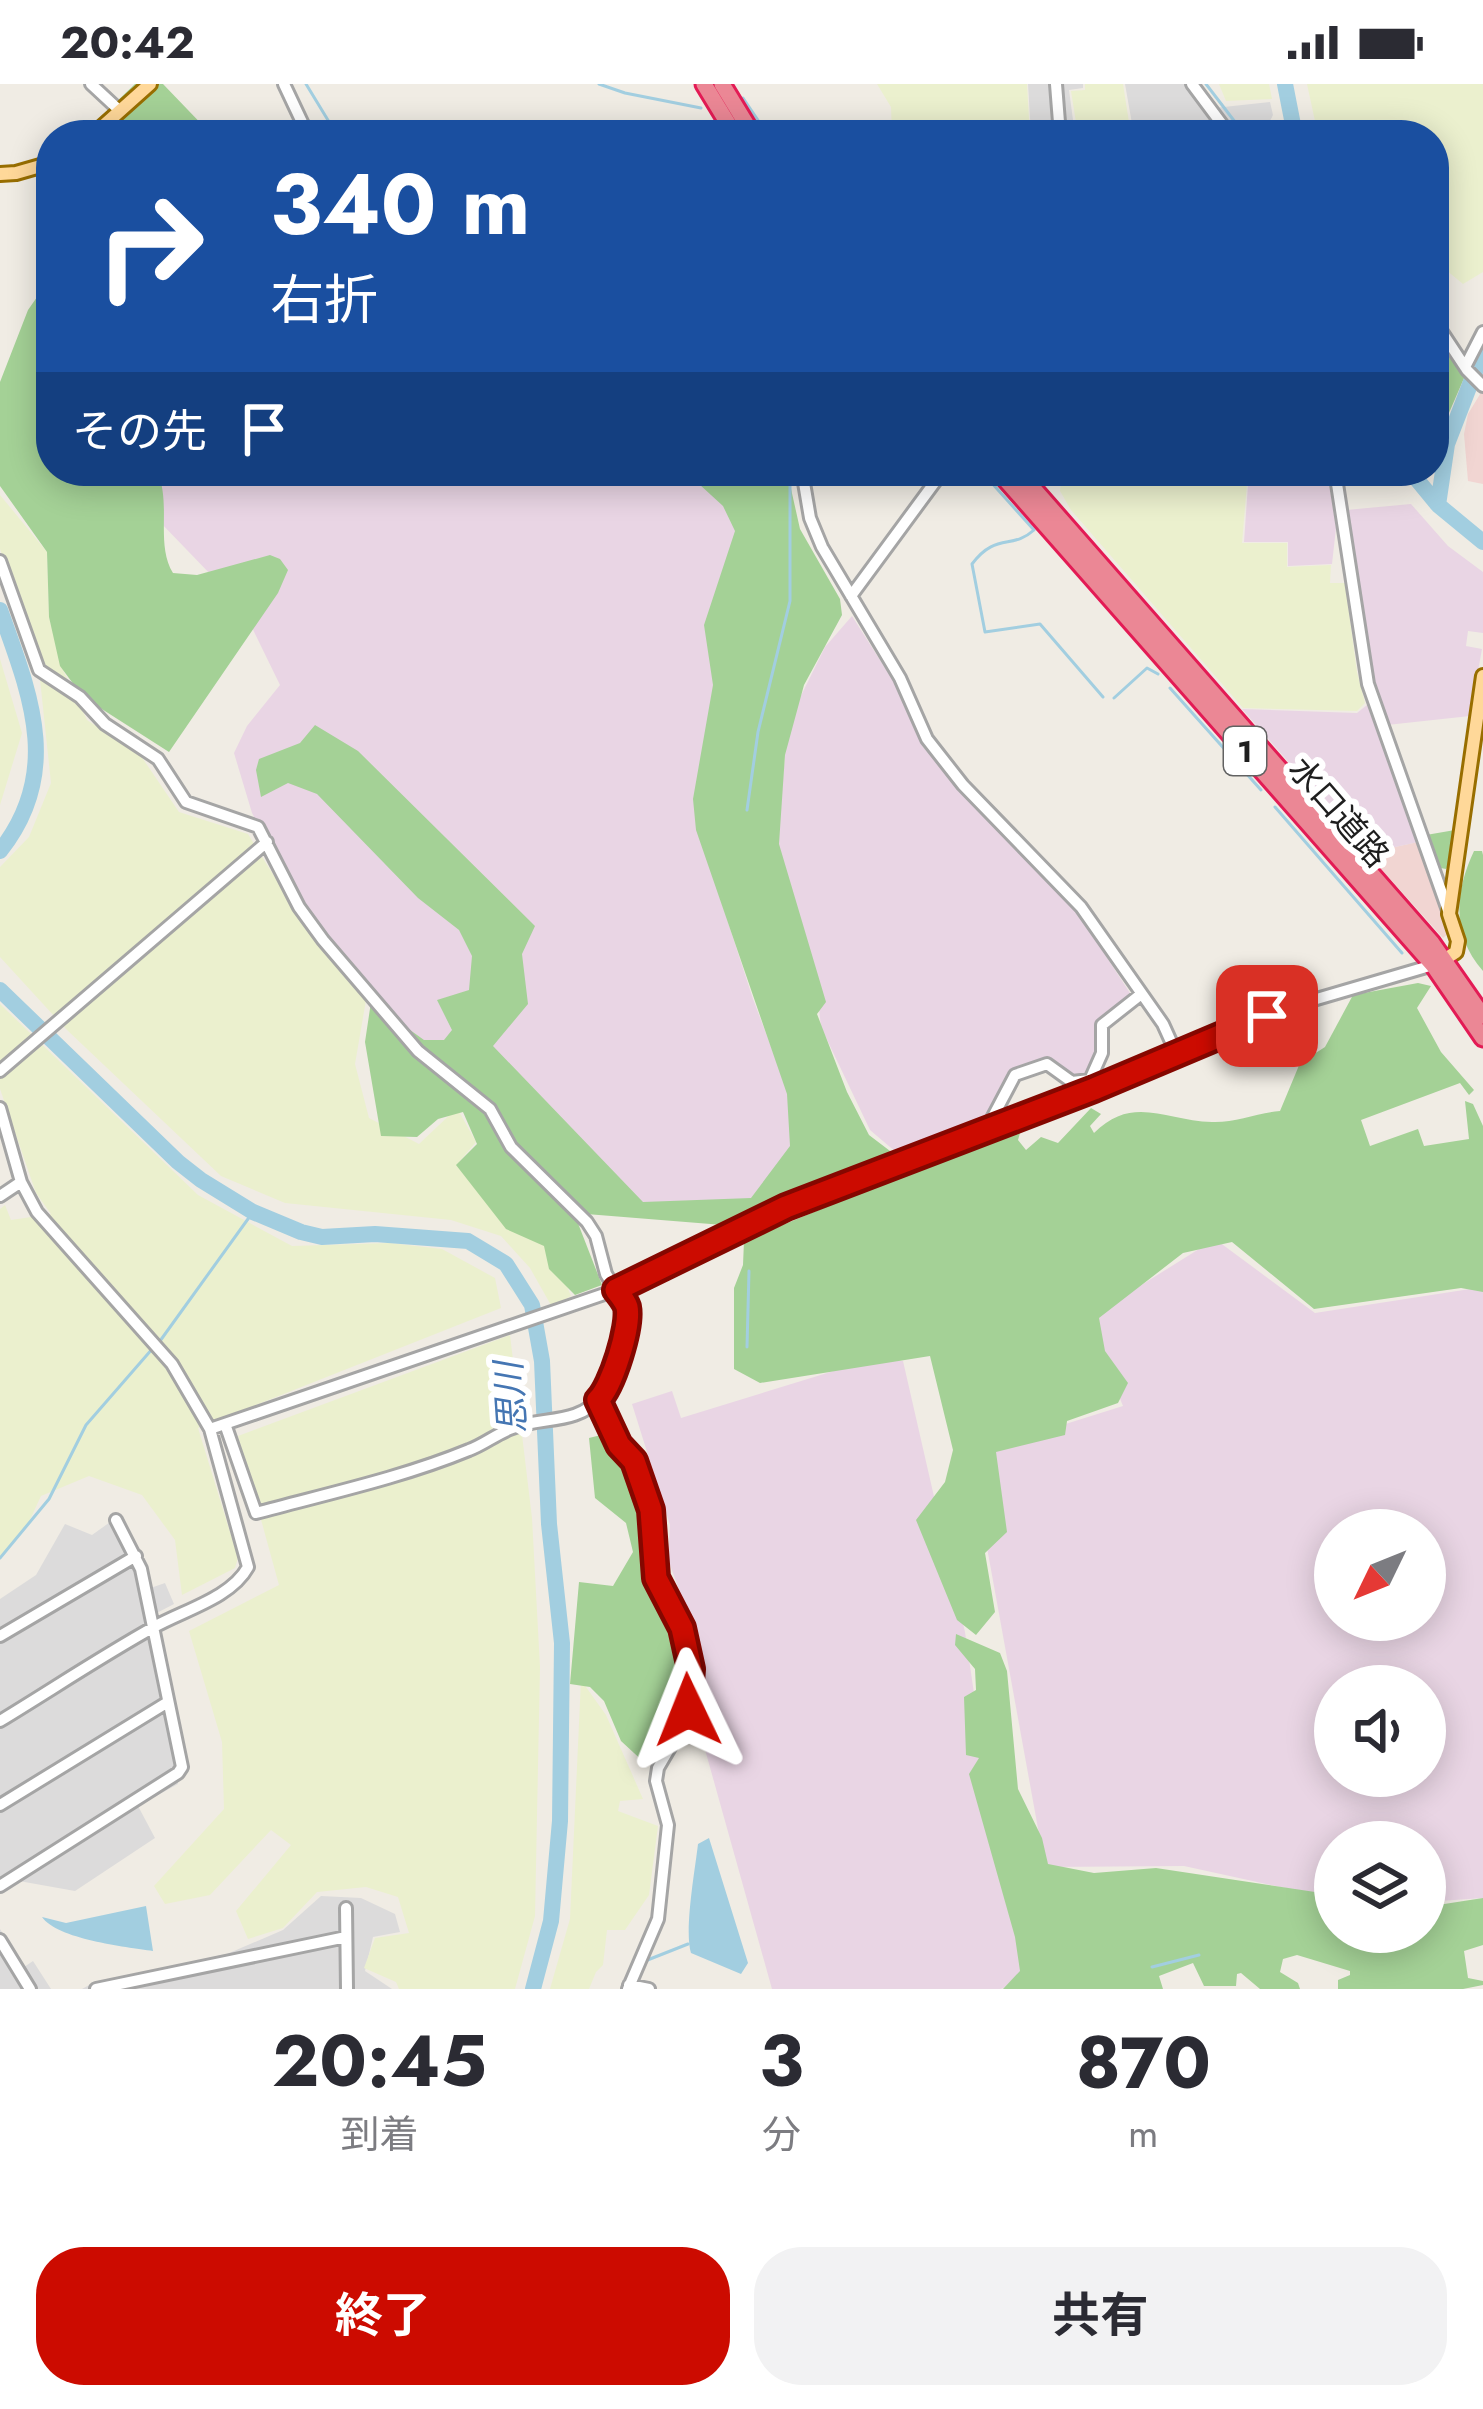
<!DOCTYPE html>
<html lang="ja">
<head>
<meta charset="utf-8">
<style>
	body { margin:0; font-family:Jost,"Noto Sans JP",sans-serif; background:#f2f2f3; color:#2b2b33; height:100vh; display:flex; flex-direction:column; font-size:45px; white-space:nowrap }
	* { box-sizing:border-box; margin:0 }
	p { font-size:39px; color:#7c7c81 }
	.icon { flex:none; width:66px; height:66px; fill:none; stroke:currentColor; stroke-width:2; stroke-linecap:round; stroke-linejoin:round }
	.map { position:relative; height:1905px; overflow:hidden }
	.drawer { display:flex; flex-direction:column; background:#fff; flex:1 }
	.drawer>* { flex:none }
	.guide { position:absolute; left:36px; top:36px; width:1413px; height:366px; border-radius:48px; box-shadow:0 6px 30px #0003; background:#1a4fa0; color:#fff; overflow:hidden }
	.needle { width:78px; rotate:227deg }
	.controls { position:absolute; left:1314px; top:1425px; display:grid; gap:24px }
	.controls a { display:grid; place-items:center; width:132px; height:132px; border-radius:50%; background:#fff; box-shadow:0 6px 30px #0003; font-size:60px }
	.pin { position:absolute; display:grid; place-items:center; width:102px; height:102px; color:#fff; margin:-51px; border-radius:24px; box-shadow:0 6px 18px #0006 }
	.me { position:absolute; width:132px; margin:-66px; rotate:358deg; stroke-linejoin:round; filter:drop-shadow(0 0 9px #0008) }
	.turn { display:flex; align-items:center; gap:42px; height:252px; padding:0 36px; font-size:54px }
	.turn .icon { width:156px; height:156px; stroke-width:2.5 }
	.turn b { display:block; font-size:84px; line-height:102px }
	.then { display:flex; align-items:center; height:114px; padding:0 36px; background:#0003; gap:24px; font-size:45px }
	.eta { display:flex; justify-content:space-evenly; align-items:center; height:204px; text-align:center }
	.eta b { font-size:72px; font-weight:700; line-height:84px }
	.cta { display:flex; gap:24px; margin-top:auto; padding:24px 36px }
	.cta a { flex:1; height:138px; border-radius:48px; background:#cc0b00; color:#fff; font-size:48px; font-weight:700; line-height:138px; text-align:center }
	.cta a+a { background:#f2f2f3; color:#2b2b33 }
	.status { display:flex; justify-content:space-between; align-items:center; height:84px; padding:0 60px; background:#fff; direction:ltr }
	.status svg { height:33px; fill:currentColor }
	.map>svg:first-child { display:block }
	.residential { fill:#dcdbdb }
	.commercial { fill:#f1d5d2 }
	.industrial { fill:#e9d5e4; fill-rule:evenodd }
	.farmland { fill:#ebf0ce }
	.forest { fill:#a4d196 }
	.water { fill:#a2cee0 }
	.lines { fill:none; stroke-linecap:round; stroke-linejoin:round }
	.stream { stroke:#a2cee0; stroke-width:3 }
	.river { stroke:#a2cee0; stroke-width:16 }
	.minor-casing { stroke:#a5a5a5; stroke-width:16 }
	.major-casing { stroke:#986e00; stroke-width:18 }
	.highway-casing { stroke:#e31b55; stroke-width:21 }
	.minor { stroke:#fff; stroke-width:10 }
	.major { stroke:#ffd899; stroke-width:12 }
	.highway { stroke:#eb8795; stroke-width:15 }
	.route-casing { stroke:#850700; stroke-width:30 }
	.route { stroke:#cc0b00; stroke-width:21 }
	.labels { text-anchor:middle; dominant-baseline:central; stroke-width:12; stroke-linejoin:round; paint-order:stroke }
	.shield { fill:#fff; stroke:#626262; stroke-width:3 }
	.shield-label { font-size:30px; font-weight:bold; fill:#1e1e1e }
	.street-label { font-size:33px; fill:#1e1e1e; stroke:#fff }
	.water-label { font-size:36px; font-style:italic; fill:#4576b3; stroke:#fff }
</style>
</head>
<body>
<div class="status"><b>20:42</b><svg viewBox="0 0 49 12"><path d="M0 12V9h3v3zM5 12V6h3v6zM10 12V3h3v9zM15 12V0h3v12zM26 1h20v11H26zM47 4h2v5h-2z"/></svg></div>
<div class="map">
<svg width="1483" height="1905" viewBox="0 0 1483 1905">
	<rect width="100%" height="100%" fill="#f0ece4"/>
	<path class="residential" d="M1028,0H1083V4L1069,6L1075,51H1031Z
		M1125,0H1188L1205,25L1270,18L1273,31L1263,51H1134Z
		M113,1436L135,1481L142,1507L165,1499L174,1520L147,1534L178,1700L138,1722L155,1754L75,1807L19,1797L0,1808V1515L36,1491L65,1440L92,1451Z
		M321,1812L361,1814L395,1830L400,1848L373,1853L365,1887L392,1905H82L91,1900L227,1870L283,1846Z
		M0,1845L24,1883L33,1877L51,1905H0Z"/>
	<path class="commercial" d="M1482,307L1483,308V400L1468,397L1464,350L1468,330Z
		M1418,758L1450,848L1443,854L1367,769Z"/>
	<path class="industrial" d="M97,387H770L716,597L699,749L753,915L790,1013L793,1063L751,1116L642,1120L415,956L343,873L297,812L252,729L234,669L247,642L280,601L242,523L158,436Z
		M1249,387H1327L1336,444L1332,480L1288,482V458H1244Z
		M1411,420L1448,462L1483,488V549L1468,547L1466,562L1482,565L1470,632L1387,641L1373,599L1346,426Z
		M852,532L892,595L923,663L1076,826L1130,909L1097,941V967L1093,983L1077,995L1050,973L1020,981L983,1037L897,1069L870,1046L821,943L815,887L777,761L788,638L825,563Z
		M1367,621L1418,758L1368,769L1242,625L1357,629Z
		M1215,1155L1315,1229L1483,1203V1814L1425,1818V1758H1335V1815L1184,1782L1045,1783L970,1370L1123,1322L1087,1235ZM1335,1446H1425V1536H1335ZM1335,1602H1425V1692H1335Z
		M876,1274L903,1277L965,1548L981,1657L1024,1885L1011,1902L1000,1905H772L704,1662L699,1562L668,1475L670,1441L632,1320L672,1307L681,1334Z"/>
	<path class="farmland" d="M877,0H1027L1030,51H892L891,23Z
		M1085,0H1123L1131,51H1078L1071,7L1085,6Z
		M1219,0H1269L1272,15L1226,17Z
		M1307,0H1483V188L1463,200L1434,176V51H1318Z
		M1062,387H1248L1242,459H1287V483L1331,481L1330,499H1345L1357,588L1365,619L1357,627L1243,624L1071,426L1060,407Z
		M0,411L47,468L49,533L62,584L87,636L141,672L179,728L248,750L274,792L366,916L355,980L369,1034L419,1060L457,1024L476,1058L459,1078L508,1141L549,1159L571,1212L552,1223L530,1184L501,1152L451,1136L285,1119L221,1092L66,945L0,873V783L29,753L51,699L39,586L0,465Z
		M0,575L22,649L0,721Z
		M0,920L198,1111L292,1162L390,1159L442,1165L495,1194L501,1224L198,1344L238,1474L235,1484L182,1511L175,1456L142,1411L89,1392L41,1412L28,1440L0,1475V1125L5,1121L11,1136L51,1130L36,1109L0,1005Z
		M510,1251L532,1434L540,1583L535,1832L515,1905H399L396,1898L364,1884L375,1854L409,1849L398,1813L366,1803L317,1808L283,1844L248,1855L236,1827L291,1761L271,1746L210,1811L165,1820L154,1802L224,1725L222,1658L189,1547L279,1501L238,1352Z
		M581,1596L606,1631L643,1715L620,1717L618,1727L658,1742L649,1811L625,1846H607L603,1881L596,1888L589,1905H550L570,1835Z"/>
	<path class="forest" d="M135,0H163L212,51H106L114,20Z
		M51,193V387H157C172,420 155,459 173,489L197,491L270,471L280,475L288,486L278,509L169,668L83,613L60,582L49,533L47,468L0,402V298L28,226Z
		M1434,248L1465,292L1435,361L1434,360Z
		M704,387H740L752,399L764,387H787L800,445L840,515L842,531L804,601L785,671L779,760L826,918L817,930L847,1008L869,1051L894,1070L723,1141L574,1129L602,1201L575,1211L549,1185L544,1162L506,1145L456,1081L477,1060L463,1028L438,1035L417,1053L381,1052L365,958L371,918L424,956H444L452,946L437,916L469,906L472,872L459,846L418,814L317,710L288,699L261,713L256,686L259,675L300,659L315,641L358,667L535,842L522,870L528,920L493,962L643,1118L751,1114L790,1062L787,1010L696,746L693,715L713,601L704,541L735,447L723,422L699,400Z
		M1455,746L1453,773L1446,785L1435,783L1426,751Z
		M1474,767H1482L1483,771V887C1451,851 1455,807 1474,767Z
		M1418,899L1431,902L1417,924L1441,968L1474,1006L1469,1011L1460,999L1361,1036L1370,1062L1418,1045L1424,1062L1469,1055L1465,1017L1473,1020L1483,1042V1208L1461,1204L1314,1225L1232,1158L1183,1169L1099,1234L1105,1267L1128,1299L1118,1319L1067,1337L1065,1351L996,1368L1007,1448L985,1469L995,1528L976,1551L957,1536L916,1436L945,1398L953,1366L930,1272L760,1299L734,1285V1204L743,1181L744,1157L1022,1042L1018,1056L1026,1066L1041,1053L1058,1059L1091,1024L1101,1030L1090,1042L1094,1049C1133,1010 1166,1037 1212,1038C1234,1039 1258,1029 1280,1027L1300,979L1325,963L1353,911Z
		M609,1349C625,1374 643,1402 648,1432C651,1447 647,1463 651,1478C666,1535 707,1586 675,1645C666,1659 661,1671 647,1681L621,1657L604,1617L590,1603L570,1600L579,1498L613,1502L633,1468L626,1439L595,1414L589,1354Z
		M956,1550L1000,1569L1007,1587L1018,1705L1042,1754L1048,1780L1094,1789L1156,1784L1335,1811V1848H1425V1823L1483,1814V1861L1464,1867L1468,1894L1483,1897V1901L1463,1905H1338V1896L1350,1891V1887L1297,1871L1283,1875L1280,1888L1298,1899L1300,1905H1260L1241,1889L1237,1890L1236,1902H1204L1193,1879L1159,1892L1163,1905H1003L1020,1887L1015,1853L969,1690L979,1674L966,1671L964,1613L976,1606L975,1585L955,1561Z"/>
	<path class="water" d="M709,1754L748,1879L741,1890L691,1869C684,1847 695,1786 698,1760Z
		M146,1822L153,1867C125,1863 57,1855 42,1833L66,1839Z"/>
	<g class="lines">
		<path class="stream" d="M306,0L337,51
			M599,0L625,9L701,24
			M1206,0L1245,51
			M743,14L768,51
			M981,387L1034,446C1012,466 996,448 972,480L985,548L1040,540L1103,613
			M1170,604L1261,706
			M1114,614L1147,584L1158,590
			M1275,723L1402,869
			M747,726L758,648L790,517V387
			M160,1257L253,1128
			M747,1263L749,1187
			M0,1474L49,1415L86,1341L153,1264
			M645,1877L688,1860
			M1152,1883L1199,1871"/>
		<path class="river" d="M1285,0L1295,51
			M1410,387L1438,421L1483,458
			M1438,421L1447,360L1483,267
			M0,526C30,610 63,688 0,767
			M0,906L178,1078L201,1096L253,1128L301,1148L322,1153L375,1150L468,1157L506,1180L532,1221L542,1277L549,1440L562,1559L560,1737L551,1837L533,1905"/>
		<defs>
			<path id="minor" d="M91,0L119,26
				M284,0L308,51
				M1056,0L1060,51
				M1192,0L1230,51
				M1434,236L1467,286L1483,302
				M1465,283L1483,248
				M802,387L810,434L822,463L900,594L927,655L963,701L1081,823L1163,940L1177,971
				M1335,387L1368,600L1449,829
				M0,477L39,586L80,613L105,640L158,675L186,718L258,743L299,823L323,856L418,967L490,1025L511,1063L587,1138L596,1152L606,1190L627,1224C625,1244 617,1298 603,1312C574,1343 543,1331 510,1345C495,1351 483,1361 469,1366C401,1394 326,1410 256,1429L225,1340
				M851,512L943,387
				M0,987L267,758
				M1090,996L1102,969V941L1140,911
				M0,1024L21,1098L37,1128L172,1280L210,1345L248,1483C231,1514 184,1526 154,1543C102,1572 51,1606 0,1637
				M987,1044L1015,991L1047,980L1072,998L1090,996
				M0,1112L21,1098
				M598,1316L619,1361L634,1377L651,1426L656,1494L682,1545L692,1604L682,1643L658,1684L656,1697L668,1741L658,1835L628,1905
				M210,1345L616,1206L786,1123L1094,1005L1303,919L1433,881
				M0,1552L136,1472
				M0,1721L168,1618
				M0,1802L178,1689L182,1683L141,1485L116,1436
				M346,1824L347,1905
				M0,1856L30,1905
				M629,1901L649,1905
				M96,1905L346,1853"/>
			<path id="major" d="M93,51L150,0
				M0,90L16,89L51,79
				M1439,879L1456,868L1458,857L1449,830L1483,592"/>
			<path id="highway" d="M704,0L735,51
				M722,0L753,51
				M998,387L1433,881L1483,954
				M1018,387L1432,859L1483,932"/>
		</defs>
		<use href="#minor" class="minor-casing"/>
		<use href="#major" class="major-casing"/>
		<use href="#highway" class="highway-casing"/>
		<use href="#minor" class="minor"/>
		<use href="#major" class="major"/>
		<use href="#highway" class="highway"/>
	</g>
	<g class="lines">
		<defs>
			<path id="route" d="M688,1626L691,1585L682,1544L656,1494L651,1426L634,1377L619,1361L598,1316C612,1303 631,1242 627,1223C625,1217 620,1211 616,1206L786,1123L1094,1005L1267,932"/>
		</defs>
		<use href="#route" class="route-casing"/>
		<use href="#route" class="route"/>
	</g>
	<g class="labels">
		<rect class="shield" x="1224" y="643" width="42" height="48" rx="9"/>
		<g class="shield-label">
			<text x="1245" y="667">1</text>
		</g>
		<g class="street-label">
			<text transform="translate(1339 728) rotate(49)">水口道路</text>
		</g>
		<g class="water-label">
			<text transform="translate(510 1314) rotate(-94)">思川</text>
		</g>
	</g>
</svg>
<div class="controls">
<a><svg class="needle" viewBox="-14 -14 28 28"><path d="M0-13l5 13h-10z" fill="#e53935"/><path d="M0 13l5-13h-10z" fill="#7c7c81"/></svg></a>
<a><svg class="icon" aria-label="sound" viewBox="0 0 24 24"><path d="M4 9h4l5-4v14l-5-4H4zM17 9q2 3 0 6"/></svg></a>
<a><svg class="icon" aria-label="layers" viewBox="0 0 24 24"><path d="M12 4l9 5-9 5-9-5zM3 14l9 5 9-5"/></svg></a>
</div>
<div class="pin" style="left:1267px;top:932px;background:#d93025"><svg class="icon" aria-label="arrive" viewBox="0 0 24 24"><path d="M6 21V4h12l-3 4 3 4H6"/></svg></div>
<svg class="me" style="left:688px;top:1626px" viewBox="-20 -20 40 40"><path d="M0-17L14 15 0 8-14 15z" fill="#cc0b00" stroke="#fff" stroke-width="4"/></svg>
<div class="guide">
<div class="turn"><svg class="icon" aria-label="right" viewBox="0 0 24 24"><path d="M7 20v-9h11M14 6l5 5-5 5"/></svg><div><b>340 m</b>右折</div></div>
<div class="then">その先<svg class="icon" aria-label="arrive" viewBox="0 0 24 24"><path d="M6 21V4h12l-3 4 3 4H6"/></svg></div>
</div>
</div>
<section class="drawer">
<div class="eta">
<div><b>20:45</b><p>到着</p></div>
<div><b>3</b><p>分</p></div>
<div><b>870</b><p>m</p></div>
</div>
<div class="cta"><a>終了</a><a>共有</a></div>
</section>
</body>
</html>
